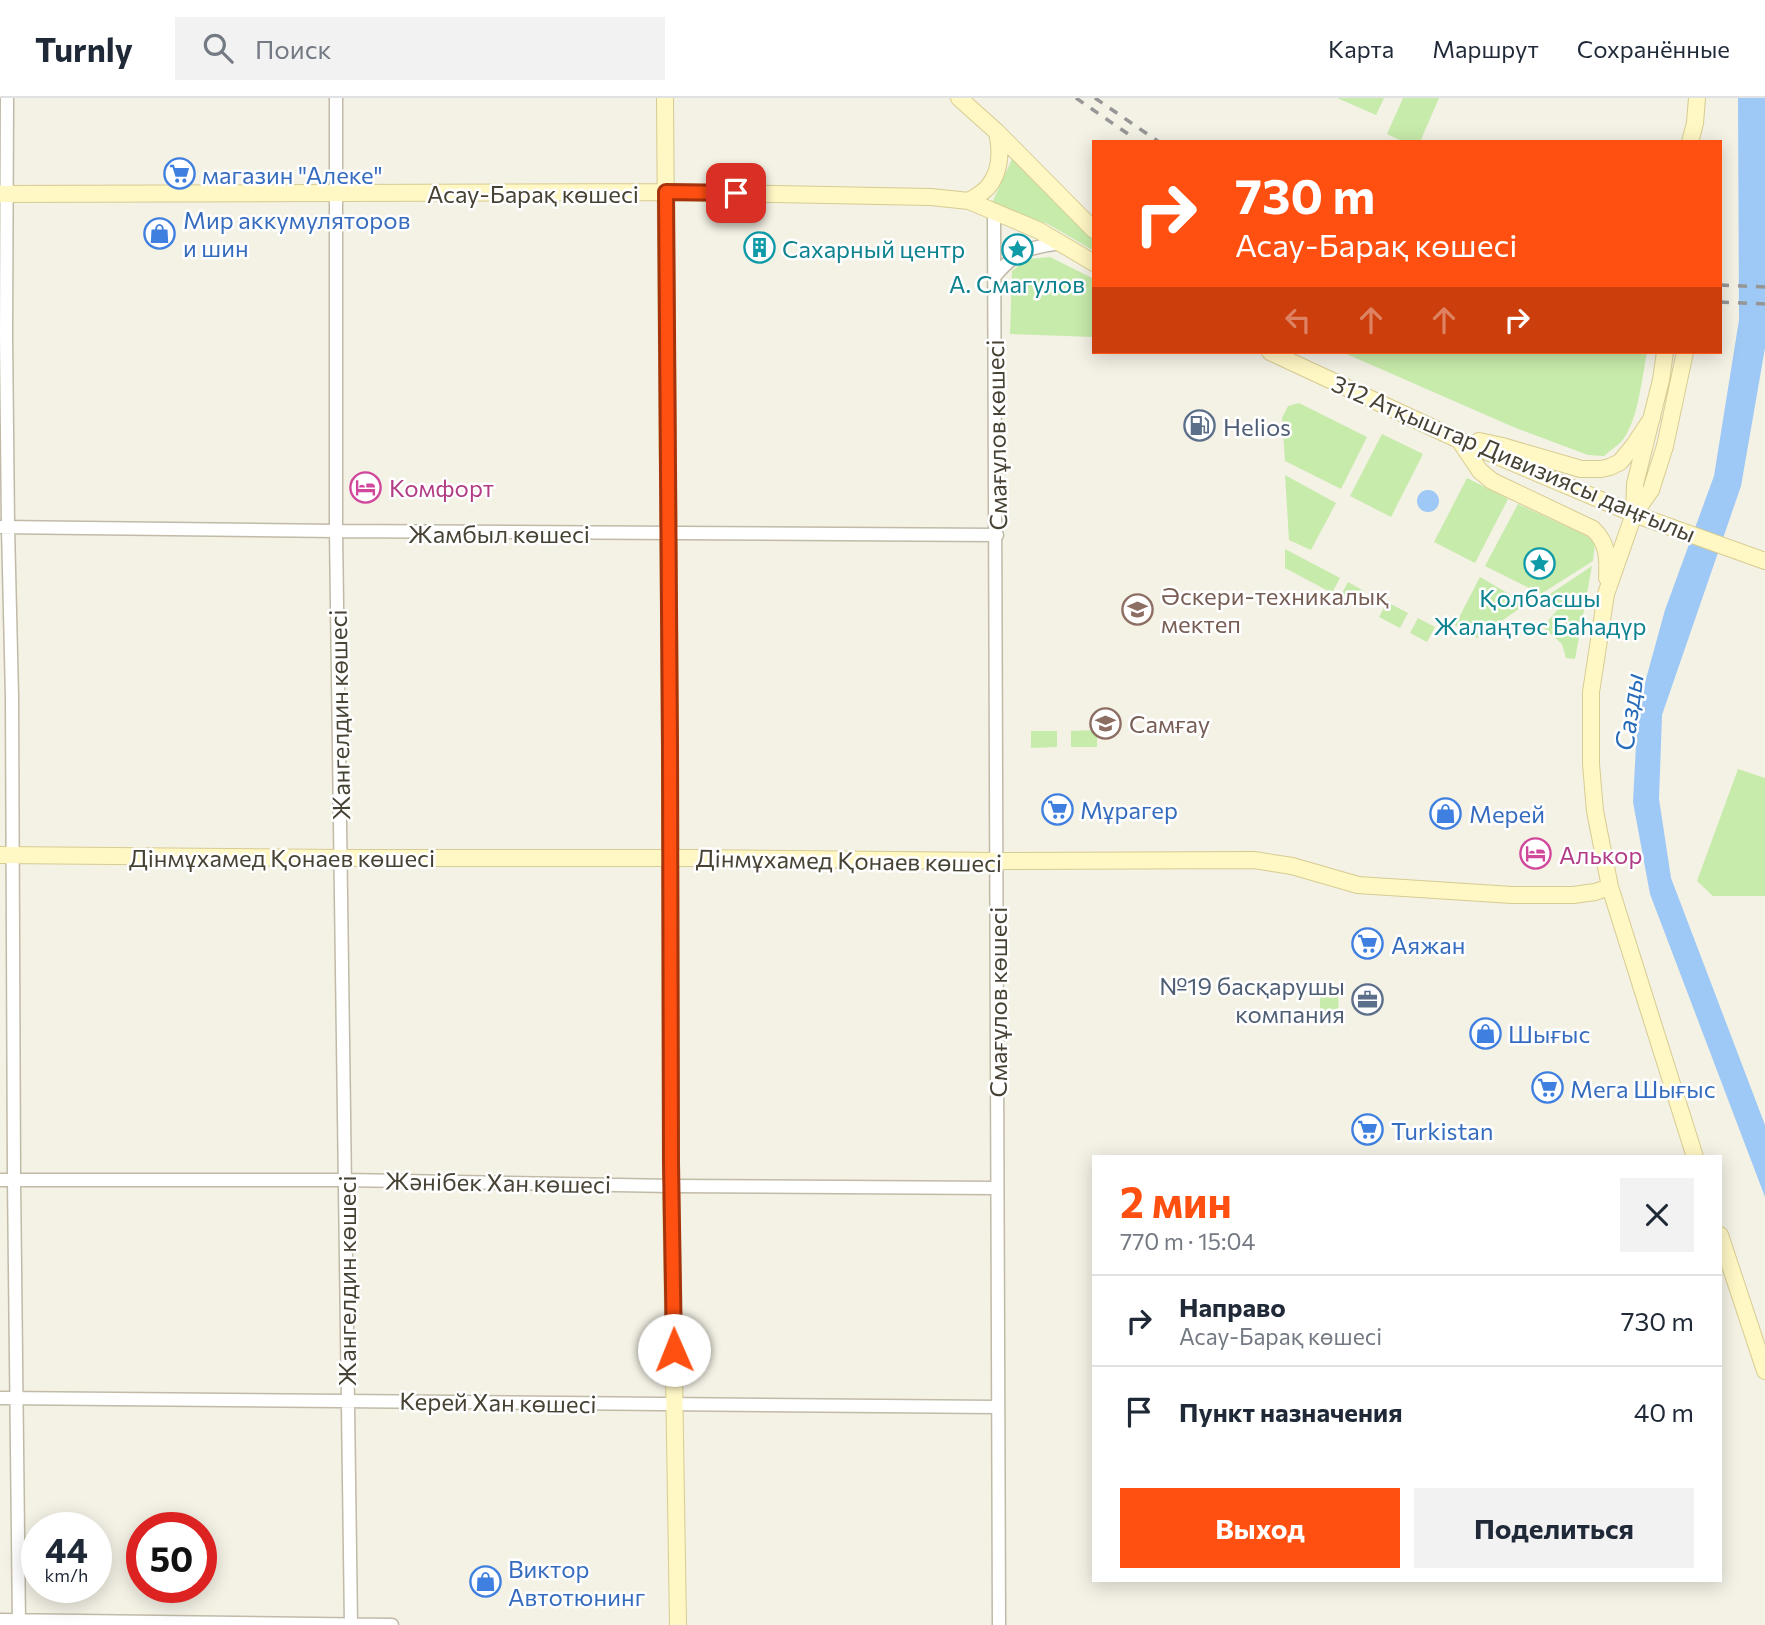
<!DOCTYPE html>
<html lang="ru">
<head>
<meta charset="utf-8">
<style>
	body { margin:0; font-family:Commissioner,sans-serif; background:#f2f2f3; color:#1f2937; height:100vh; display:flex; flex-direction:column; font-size:26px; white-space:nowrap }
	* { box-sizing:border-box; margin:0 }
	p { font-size:23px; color:#747a83 }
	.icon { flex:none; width:38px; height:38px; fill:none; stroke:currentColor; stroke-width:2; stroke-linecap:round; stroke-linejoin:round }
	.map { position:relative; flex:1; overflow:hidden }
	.side { position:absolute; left:1092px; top:1057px; width:630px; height:427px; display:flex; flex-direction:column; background:#fff; border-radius:0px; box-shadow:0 4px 18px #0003 }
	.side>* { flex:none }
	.top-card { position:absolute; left:1092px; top:42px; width:630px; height:214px; border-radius:0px; box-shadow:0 4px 18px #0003; background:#ff4f11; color:#fff; overflow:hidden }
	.speed { position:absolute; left:21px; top:1414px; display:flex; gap:14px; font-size:35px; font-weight:700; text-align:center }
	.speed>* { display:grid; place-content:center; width:91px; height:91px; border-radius:50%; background:#fff; box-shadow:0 4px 18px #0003; line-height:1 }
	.speed small { font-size:18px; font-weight:400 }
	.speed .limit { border:10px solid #d22; background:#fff; color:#111 }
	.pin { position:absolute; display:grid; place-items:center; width:60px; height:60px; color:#fff; margin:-30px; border-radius:14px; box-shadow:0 4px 10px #0006 }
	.me { position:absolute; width:77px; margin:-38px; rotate:359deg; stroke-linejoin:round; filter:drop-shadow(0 0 5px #0008) }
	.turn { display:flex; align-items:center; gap:24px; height:147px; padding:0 28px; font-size:32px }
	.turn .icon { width:91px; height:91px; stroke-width:2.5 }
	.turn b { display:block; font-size:49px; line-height:60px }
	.lanes { display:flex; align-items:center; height:66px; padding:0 28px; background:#0003; justify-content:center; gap:35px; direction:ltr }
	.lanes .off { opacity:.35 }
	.round { display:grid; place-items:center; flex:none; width:74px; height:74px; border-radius:0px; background:#f2f2f3 }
	.headline { display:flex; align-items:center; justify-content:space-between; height:119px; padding:0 28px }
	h1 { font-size:42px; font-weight:700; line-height:52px; color:#ff4f11 }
	.action { display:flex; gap:14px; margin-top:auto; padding:14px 28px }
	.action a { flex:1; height:80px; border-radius:0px; background:#ff4f11; color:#fff; font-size:28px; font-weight:700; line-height:80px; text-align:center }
	.action a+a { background:#f2f2f3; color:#1f2937 }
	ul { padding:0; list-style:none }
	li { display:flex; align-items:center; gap:21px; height:91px; padding:0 28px; border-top:2px solid #e0e1e3 }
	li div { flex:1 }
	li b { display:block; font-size:26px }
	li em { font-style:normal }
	header { display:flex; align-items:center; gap:42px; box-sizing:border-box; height:98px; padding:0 35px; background:#fff; border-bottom:2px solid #e0e1e3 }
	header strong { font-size:33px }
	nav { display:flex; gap:38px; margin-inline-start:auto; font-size:24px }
	.search { width:490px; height:63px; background:#f2f2f3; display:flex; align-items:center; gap:18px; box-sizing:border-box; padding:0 24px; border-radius:0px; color:#747a83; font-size:26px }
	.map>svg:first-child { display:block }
	.green { fill:#c7ebab }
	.water { fill:#9ec8f5 }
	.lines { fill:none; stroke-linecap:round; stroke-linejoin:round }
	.street-casing { stroke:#c0baa7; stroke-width:15 }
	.secondary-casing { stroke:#d7cc92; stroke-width:18 }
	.street { stroke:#fff; stroke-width:12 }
	.secondary { stroke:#fff7c4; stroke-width:16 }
	.rail { stroke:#969696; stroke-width:3.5; stroke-dasharray:9 9; stroke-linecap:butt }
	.route-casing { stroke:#a6330b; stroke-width:18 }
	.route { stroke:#ff4f11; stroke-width:12 }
	.labels { text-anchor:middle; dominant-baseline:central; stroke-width:5; stroke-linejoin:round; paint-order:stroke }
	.shop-label { font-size:24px; fill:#366cbe; stroke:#fff; text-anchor:start }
	.street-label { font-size:24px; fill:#474234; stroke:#fff }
	.culture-label { font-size:24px; fill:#0d838f; stroke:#fff }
	.service-label { font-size:24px; fill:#4e5e75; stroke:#fff; text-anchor:start }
	.hotel-label { font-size:24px; fill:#b23c85; stroke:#fff; text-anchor:start }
	.education-label { font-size:24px; fill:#785e54; stroke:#fff; text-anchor:start }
	.water-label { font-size:26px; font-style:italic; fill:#276cb9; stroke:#fff }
</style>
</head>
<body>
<header>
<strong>Turnly</strong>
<div class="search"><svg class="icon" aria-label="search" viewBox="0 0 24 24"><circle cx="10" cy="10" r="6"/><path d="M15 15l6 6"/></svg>Поиск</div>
<nav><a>Карта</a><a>Маршрут</a><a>Сохранённые</a></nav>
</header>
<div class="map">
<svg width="1765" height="1527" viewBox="0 0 1765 1527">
	<rect width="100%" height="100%" fill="#f4f1e5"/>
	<path class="green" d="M1337,0H1384L1376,17Z
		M1403,0H1439L1420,44H1404L1387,36Z
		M1012,61L1094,139V153L1048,126L991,107Z
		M1050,159L1094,181V239L1010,236L1012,173L1027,161Z
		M1342,254H1647C1642,279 1638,325 1621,344C1616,349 1609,353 1604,358L1588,357L1511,328Z
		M1299,305L1367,339L1341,391L1285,363L1282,320L1288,308Z
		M1382,336L1423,356L1391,419L1350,398Z
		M1285,377L1336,405L1311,452L1289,442Z
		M1467,380L1508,401L1475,465L1434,444Z
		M1518,406L1587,438L1595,445L1593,463L1541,496L1485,468Z
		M1285,451L1340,480L1332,495L1285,470Z
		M1592,468L1575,561L1566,560L1562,546L1543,529L1559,510L1547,498Z
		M1480,479L1526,506L1477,540L1455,527Z
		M1348,484L1364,493L1356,508L1340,499Z
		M1387,504L1408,515L1400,530L1379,519Z
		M1418,520L1435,529L1427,544L1410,535Z
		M1097,632V649H1071V633Z
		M1031,633H1057V649L1031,650Z
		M1738,671L1765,680V798H1713L1697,783Z
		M1320,897H1338L1339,920H1320Z"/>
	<path class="water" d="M1738,0H1765V250L1741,388L1662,617L1659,701L1671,780L1765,1027V1099L1650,796L1633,704L1638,610L1665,512L1714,378L1739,222Z
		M1417 403a11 11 0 1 1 22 0a11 11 0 1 1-22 0Z"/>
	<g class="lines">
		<defs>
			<path id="street" d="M7,0L6,237L8,429L12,599L14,1082L19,1527
				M336,0V433L351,1527
				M994,114C999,585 994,1056 999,1527
				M995,178C1016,153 1029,149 1061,145
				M0,429L336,433L997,437
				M0,1082H346L671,1088L996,1090
				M0,1300L997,1309
				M0,1522L392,1527"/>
			<path id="secondary" d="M665,0L670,649L671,1088L678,1527
				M959,0L997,34L1094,132
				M1690,44L1695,25L1697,0
				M0,96L666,94L931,99L969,103L1038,132L1094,165
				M969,103C975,99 983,95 988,89C1001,74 1001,52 997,34
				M1270,254L1459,342L1634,416L1765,463
				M1685,254L1665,348L1651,392L1634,416L1606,496L1591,594V666L1595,713L1610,789L1695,1059
				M1459,342L1480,373L1492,383L1593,431C1608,445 1608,461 1607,480
				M1479,343L1502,348L1581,371H1601L1610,369L1620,364L1634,347L1652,320
				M1634,416L1635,386L1661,282L1665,254
				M0,757L341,760H692L997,763L1254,762L1292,768L1358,787L1512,797H1573L1595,794L1610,789
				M1720,1137L1765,1273"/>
		</defs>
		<use href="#street" class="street-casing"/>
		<use href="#secondary" class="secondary-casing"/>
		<use href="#street" class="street"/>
		<use href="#secondary" class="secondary"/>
		<path class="rail" d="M1076,0L1131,38
			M1095,0L1159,44
			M1720,187L1765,189
			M1720,204L1765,206"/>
	</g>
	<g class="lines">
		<defs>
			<path id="route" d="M674,1252L671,1065L670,649L666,94L736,95"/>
		</defs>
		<use href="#route" class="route-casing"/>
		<use href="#route" class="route"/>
	</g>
	<defs>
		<symbol id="supermarket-ring" viewBox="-11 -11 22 22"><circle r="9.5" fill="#fff" stroke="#3f7fe0" stroke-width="1.5"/><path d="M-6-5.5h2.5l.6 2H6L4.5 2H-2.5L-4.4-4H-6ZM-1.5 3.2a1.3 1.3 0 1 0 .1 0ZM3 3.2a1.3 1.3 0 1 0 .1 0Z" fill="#3f7fe0"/></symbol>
		<symbol id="shop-ring" viewBox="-11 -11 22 22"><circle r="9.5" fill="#fff" stroke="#3f7fe0" stroke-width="1.5"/><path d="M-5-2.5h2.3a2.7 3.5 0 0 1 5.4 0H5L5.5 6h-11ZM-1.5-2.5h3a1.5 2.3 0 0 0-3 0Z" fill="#3f7fe0"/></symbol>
		<symbol id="building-ring" viewBox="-11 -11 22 22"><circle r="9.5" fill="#fff" stroke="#0f9aa8" stroke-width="1.5"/><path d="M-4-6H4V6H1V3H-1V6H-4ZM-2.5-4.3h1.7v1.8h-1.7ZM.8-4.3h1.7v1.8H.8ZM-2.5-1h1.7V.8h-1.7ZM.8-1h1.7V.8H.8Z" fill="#0f9aa8"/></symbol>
		<symbol id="sight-ring" viewBox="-11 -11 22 22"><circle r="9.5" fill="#fff" stroke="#0f9aa8" stroke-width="1.5"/><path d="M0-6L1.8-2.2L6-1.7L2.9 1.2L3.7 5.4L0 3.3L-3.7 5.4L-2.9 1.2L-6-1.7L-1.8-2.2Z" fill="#0f9aa8"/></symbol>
		<symbol id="fuel-ring" viewBox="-11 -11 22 22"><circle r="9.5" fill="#fff" stroke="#5c6f8a" stroke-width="1.5"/><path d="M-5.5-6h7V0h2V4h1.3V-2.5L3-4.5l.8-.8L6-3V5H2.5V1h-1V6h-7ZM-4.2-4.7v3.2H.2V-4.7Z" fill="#5c6f8a"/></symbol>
		<symbol id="hotel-ring" viewBox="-11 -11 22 22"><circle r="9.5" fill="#fff" stroke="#d1479c" stroke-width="1.5"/><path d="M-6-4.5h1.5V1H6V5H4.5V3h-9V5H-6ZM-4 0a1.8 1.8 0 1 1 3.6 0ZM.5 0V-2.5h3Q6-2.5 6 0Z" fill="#d1479c"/></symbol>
		<symbol id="school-ring" viewBox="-11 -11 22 22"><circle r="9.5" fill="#fff" stroke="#8d6e63" stroke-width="1.5"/><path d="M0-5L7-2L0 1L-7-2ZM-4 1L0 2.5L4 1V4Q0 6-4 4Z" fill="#8d6e63"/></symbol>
		<symbol id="office-ring" viewBox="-11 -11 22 22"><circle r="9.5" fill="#fff" stroke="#5c6f8a" stroke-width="1.5"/><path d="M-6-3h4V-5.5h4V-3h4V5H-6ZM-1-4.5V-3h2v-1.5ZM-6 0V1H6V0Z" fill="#5c6f8a"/></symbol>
	</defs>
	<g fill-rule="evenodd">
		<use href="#supermarket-ring" x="162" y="58" width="35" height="35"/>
		<use href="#shop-ring" x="142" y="118" width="35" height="35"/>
		<use href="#building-ring" x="742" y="132" width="35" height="35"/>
		<use href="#sight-ring" x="1000" y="134" width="35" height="35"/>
		<use href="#fuel-ring" x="1182" y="310" width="35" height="35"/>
		<use href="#hotel-ring" x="348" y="372" width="35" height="35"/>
		<use href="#sight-ring" x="1522" y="448" width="35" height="35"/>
		<use href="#school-ring" x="1120" y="494" width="35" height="35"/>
		<use href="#school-ring" x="1088" y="608" width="35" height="35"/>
		<use href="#supermarket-ring" x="1040" y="694" width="35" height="35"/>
		<use href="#shop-ring" x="1428" y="698" width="35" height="35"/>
		<use href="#hotel-ring" x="1518" y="738" width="35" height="35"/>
		<use href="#supermarket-ring" x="1350" y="828" width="35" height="35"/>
		<use href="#office-ring" x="1350" y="884" width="35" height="35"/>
		<use href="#shop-ring" x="1468" y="918" width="35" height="35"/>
		<use href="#supermarket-ring" x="1530" y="972" width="35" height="35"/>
		<use href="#supermarket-ring" x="1350" y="1014" width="35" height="35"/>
		<use href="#shop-ring" x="468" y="1466" width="35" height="35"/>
	</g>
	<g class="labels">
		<g class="shop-label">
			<text x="202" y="76">магазин "Алеке"</text>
			<text x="183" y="121">Мир аккумуляторов<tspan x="183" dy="28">и шин</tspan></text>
			<text x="1080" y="711">Мұрагер</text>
			<text x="1469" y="715">Мерей</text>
			<text x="1391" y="846">Аяжан</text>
			<text x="1508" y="935">Шығыс</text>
			<text x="1570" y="990">Мега Шығыс</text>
			<text x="1391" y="1032">Turkistan</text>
			<text x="508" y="1470">Виктор<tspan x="508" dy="28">Автотюнинг</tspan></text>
		</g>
		<g class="street-label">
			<text x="533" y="95">Асау-Барақ көшесі</text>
			<text transform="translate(996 337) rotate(-91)">Смағұлов көшесі</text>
			<text transform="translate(1514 360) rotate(23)">312 Атқыштар Дивизиясы даңғылы</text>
			<text x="499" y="435">Жамбыл көшесі</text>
			<text transform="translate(339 617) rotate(-91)">Жангелдин көшесі</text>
			<text x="282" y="759">Дінмұхамед Қонаев көшесі</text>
			<text transform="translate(849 762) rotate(1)">Дінмұхамед Қонаев көшесі</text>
			<text transform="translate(997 904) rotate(-90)">Смағұлов көшесі</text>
			<text transform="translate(498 1084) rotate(1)">Жәнібек Хан көшесі</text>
			<text transform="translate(346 1183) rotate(-90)">Жангелдин көшесі</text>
			<text transform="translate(498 1304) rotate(1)">Керей Хан көшесі</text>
		</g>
		<g class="culture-label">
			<text x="782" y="150" text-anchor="start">Сахарный центр</text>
			<text x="1017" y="185">А. Смагулов</text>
			<text x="1540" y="499">Қолбасшы<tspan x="1540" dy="28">Жалаңтөс Баһадүр</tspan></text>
		</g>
		<g class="service-label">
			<text x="1223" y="328">Helios</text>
			<text x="1345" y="887" text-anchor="end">№19 басқарушы<tspan x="1345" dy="28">компания</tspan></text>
		</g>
		<g class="hotel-label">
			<text x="389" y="389">Комфорт</text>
			<text x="1559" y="756">Алькор</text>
		</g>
		<g class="education-label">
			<text x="1161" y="497">Әскери-техникалық<tspan x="1161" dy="28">мектеп</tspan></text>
			<text x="1129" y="625">Самғау</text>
		</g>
		<g class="water-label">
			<text transform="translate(1628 614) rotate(-82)">Сазды</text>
		</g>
	</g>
</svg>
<div class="speed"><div>44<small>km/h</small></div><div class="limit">50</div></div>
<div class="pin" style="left:736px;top:95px;background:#d93025"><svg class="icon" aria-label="arrive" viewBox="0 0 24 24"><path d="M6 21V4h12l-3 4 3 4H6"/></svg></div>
<svg class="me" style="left:674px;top:1252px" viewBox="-20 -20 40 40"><circle r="19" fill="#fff"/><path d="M0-13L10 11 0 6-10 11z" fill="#ff4f11"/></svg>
<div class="top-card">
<div class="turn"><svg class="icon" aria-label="right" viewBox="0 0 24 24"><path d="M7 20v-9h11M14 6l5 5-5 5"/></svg><div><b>730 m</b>Асау-Барақ көшесі</div></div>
<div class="lanes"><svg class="icon off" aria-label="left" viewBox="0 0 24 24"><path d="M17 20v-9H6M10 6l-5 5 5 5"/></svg><svg class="icon off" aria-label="ahead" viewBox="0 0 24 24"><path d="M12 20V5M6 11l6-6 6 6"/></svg><svg class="icon off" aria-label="ahead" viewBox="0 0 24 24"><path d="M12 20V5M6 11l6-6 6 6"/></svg><svg class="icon" aria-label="right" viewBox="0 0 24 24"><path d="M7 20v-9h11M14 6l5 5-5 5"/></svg></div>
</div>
<section class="side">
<div class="headline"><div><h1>2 мин</h1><p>770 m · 15:04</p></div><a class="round"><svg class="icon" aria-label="close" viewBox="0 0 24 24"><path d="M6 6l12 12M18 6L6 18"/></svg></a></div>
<ul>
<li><svg class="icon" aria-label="right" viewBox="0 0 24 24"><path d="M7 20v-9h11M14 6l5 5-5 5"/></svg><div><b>Направо</b><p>Асау-Барақ көшесі</p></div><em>730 m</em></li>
<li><svg class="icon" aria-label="arrive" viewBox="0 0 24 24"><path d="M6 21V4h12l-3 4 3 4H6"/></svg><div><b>Пункт назначения</b></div><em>40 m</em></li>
</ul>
<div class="action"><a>Выход</a><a>Поделиться</a></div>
</section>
</div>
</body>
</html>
